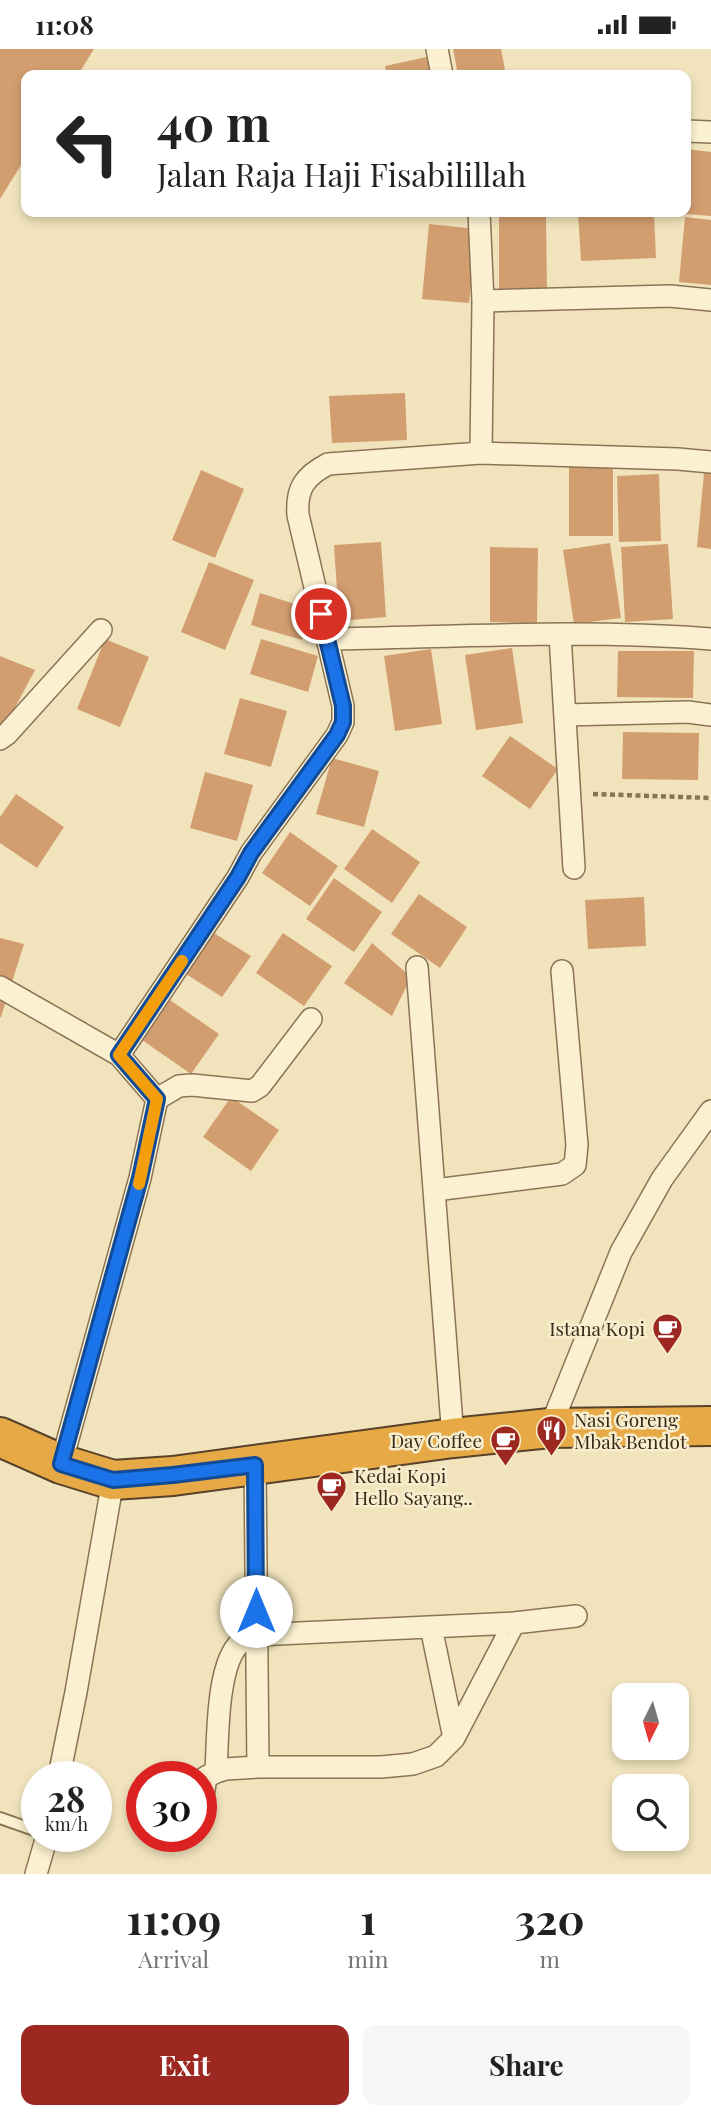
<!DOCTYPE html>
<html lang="en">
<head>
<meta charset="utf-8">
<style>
	body { margin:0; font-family:"Playfair Display",serif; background:#f6f6f6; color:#222; height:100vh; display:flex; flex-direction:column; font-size:26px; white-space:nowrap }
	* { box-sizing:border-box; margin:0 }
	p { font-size:23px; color:#767676 }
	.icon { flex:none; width:38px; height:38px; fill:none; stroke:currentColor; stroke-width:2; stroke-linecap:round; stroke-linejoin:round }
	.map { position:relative; height:1825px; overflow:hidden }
	.panel { display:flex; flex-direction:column; background:#fff; flex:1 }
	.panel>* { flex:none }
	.hud { position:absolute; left:21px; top:21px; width:670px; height:147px; border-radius:14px; box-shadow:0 4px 10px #0003; background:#fff; color:#222; overflow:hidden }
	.needle { width:46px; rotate:185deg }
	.fabs { position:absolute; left:612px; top:1634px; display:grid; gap:14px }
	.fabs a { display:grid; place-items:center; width:77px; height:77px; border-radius:14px; background:#fff; box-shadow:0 4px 10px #0003; font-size:35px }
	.speed { position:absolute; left:21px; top:1712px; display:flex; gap:14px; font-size:35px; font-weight:700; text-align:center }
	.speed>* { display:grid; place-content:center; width:91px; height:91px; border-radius:50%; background:#fff; box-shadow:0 4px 10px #0003; line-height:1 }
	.speed small { font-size:18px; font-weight:400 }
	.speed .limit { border:10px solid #d22; background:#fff; color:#111 }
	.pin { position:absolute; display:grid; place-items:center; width:60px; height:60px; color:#fff; margin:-30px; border:4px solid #fff; border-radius:50%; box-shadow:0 2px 7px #0007 }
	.me { position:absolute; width:77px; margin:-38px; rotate:0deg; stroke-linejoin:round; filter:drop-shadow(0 0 5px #0008) }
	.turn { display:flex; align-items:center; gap:24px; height:147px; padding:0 21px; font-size:32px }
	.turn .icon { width:91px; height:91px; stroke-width:2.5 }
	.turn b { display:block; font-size:49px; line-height:60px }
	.eta { display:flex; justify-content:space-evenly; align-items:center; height:119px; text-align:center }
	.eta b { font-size:42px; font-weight:700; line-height:49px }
	.primary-button { display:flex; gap:14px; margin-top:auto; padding:14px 21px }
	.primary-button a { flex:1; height:80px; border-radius:14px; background:#9d2721; color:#fff; font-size:28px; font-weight:700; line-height:80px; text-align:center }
	.primary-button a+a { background:#f6f6f6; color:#222 }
	.status { display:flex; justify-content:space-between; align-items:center; height:49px; padding:0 35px; background:#fff; direction:ltr }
	.status svg { height:19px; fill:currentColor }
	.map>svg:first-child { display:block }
	.building { fill:#d29e70 }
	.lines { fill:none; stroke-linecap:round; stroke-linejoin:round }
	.lane-casing { stroke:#8a7455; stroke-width:14 }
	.street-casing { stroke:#8a7455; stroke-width:24 }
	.highway-casing { stroke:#57412a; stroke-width:42 }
	.path { stroke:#8a7455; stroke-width:4.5; stroke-dasharray:5 3.5; stroke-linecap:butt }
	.lane { stroke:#fbf1d0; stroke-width:10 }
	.street { stroke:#fbf1d0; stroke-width:21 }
	.highway { stroke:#e7a946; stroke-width:38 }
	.route-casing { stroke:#114b97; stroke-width:18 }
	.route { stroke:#1a73e8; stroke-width:12 }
	.slow { stroke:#f59e0b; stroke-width:12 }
	.labels { text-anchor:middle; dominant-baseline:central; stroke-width:5; stroke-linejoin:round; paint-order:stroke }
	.poi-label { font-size:19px; fill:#382a1b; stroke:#f8eecd; text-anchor:end }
</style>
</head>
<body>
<div class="status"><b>11:08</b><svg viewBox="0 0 49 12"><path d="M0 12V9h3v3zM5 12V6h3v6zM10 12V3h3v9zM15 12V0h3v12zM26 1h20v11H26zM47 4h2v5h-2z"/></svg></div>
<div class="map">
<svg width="711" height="1825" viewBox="0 0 711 1825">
	<rect width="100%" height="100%" fill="#f1e4bd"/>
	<path class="building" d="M0,0H94L78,26H26V108L0,150Z
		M453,0H501L506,26H458Z
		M431,7L435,26H387L385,17Z
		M687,100L711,103V167L686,165Z
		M654,163L656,209L581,212L578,164Z
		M499,167H546L547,242L499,243Z
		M685,168L711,171V236L679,233Z
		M429,175L477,180L469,254L422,250Z
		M405,344L407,391L332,394L329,347Z
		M569,417H613V487H569Z
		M201,421L244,440L215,509L172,491Z
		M704,424H711V500L697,498Z
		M659,425L661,492L619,493L617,427Z
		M381,493L386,568L339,572L334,496Z
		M610,494L621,569L574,575L563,501Z
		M668,495L673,570L625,573L621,498Z
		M490,498L538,499L537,574L490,573Z
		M209,513L254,531L225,601L181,583Z
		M260,544L311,560L302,591L251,576Z
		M105,590L149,608L120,678L77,660Z
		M261,590L318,607L308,643L250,625Z
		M512,599L523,674L476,681L465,606Z
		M431,600L442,675L395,682L384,607Z
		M618,602H694L693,649L617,648Z
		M0,607L35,621L3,681H0Z
		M240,649L287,662L271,718L224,705Z
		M623,683L699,684L698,731L622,730Z
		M510,687L558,720L530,760L482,727Z
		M332,709L379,722L364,778L316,765Z
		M205,723L253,736L237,792L190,779Z
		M16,745L64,778L37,819L0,794V768Z
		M372,780L420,813L392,854L344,820Z
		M290,783L338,817L310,857L262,824Z
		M334,829L382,863L354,903L306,870Z
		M419,845L467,878L440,919L391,885Z
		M644,848L646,897L588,900L585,851Z
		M214,884L251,907L222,948L186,925Z
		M283,884L332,917L304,957L256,924Z
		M0,889L24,895L1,968H0Z
		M372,894L411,928L392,967L344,934Z
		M170,951L219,985L191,1025L142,991Z
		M231,1048L279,1081L251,1122L203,1088Z"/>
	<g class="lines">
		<defs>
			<path id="lane" d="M0,1769L37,1782"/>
			<path id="street" d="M437,0L442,26
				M686,82L711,83
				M479,163L483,252L481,404
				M483,252L670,247L711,251
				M560,586L574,819
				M327,590C455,588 584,580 711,590
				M565,666L688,663L711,666
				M0,690L7,685L101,581
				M417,918L453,1389
				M0,938L119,1006L157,1050L140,1129L61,1415
				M119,1006L238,828L251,804L337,686L343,673V657L298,466C296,439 305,427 328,415L481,404L678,410L711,413
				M157,1050L179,1037L192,1036L252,1042L260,1037L311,970
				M435,1141L562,1125L575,1116L577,1096L562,922
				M550,1379L621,1203L662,1130L711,1062
				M255,1416L258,1718
				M431,1578L454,1689
				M216,1723C218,1691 216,1614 241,1593C245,1590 251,1588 256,1586L514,1574L576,1567
				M59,1727L76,1643L113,1431
				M201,1761L206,1728L216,1723L226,1720L258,1718H381L413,1715L436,1707L454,1689L514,1574
				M36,1825L47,1787"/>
			<path id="highway" d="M0,1388L61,1415L113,1431L173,1427L453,1389L550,1379L711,1377"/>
		</defs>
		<use href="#lane" class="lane-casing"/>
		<use href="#street" class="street-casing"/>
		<use href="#highway" class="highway-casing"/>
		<path class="path" d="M593,745L711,749"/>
		<use href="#lane" class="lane"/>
		<use href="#street" class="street"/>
		<use href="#highway" class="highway"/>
	</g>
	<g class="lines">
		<defs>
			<path id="route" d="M256,1562L255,1416L173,1426L113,1431L61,1415L140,1129L157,1050L119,1006L238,828L251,804L337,686L343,673V657L321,565"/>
		</defs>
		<use href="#route" class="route-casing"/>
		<use href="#route" class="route"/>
		<path class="slow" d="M139,1135L157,1050L119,1006L182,912"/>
	</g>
	<defs>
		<symbol id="cafe-pin" viewBox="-11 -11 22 30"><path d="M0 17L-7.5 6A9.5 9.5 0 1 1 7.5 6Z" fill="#9d2721" stroke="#f8eecd"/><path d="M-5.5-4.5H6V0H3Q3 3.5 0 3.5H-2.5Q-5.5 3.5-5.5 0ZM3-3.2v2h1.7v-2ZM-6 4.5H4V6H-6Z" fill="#fff"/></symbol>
		<symbol id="restaurant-pin" viewBox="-11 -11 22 30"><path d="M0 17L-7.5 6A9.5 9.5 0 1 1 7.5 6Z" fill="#9d2721" stroke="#f8eecd"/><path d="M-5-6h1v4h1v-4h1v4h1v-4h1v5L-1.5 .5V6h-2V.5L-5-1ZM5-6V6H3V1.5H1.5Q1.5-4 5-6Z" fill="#fff"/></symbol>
	</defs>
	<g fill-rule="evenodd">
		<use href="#cafe-pin" x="650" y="1262" width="35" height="47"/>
		<use href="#restaurant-pin" x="534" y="1364" width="35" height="47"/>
		<use href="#cafe-pin" x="488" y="1374" width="35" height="47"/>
		<use href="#cafe-pin" x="314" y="1420" width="35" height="47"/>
	</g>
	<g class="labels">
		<g class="poi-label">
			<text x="645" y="1279">Istana Kopi</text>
			<text x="574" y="1370" text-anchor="start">Nasi Goreng<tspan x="574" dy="22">Mbak Bendot</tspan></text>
			<text x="482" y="1391">Day Coffee</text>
			<text x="354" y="1426" text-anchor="start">Kedai Kopi<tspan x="354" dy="22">Hello Sayang..</tspan></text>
		</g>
	</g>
</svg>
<div class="fabs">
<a><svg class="needle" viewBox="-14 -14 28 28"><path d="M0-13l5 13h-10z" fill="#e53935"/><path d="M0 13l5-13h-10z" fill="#767676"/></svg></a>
<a><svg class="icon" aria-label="search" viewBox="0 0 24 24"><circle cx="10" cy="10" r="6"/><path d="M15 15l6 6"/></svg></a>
</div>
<div class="speed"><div>28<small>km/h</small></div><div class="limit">30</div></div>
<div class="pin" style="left:321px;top:565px;background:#d93025"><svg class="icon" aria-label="arrive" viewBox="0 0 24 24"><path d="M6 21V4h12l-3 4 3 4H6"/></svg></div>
<svg class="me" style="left:256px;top:1562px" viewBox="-20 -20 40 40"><circle r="19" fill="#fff"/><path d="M0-13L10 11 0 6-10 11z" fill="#1a73e8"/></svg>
<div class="hud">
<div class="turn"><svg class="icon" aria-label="left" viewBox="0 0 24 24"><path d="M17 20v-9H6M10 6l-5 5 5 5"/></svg><div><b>40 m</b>Jalan Raja Haji Fisabilillah</div></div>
</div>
</div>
<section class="panel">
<div class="eta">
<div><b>11:09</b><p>Arrival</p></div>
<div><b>1</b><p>min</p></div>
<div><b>320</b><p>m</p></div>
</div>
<div class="primary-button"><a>Exit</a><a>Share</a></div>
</section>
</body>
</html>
